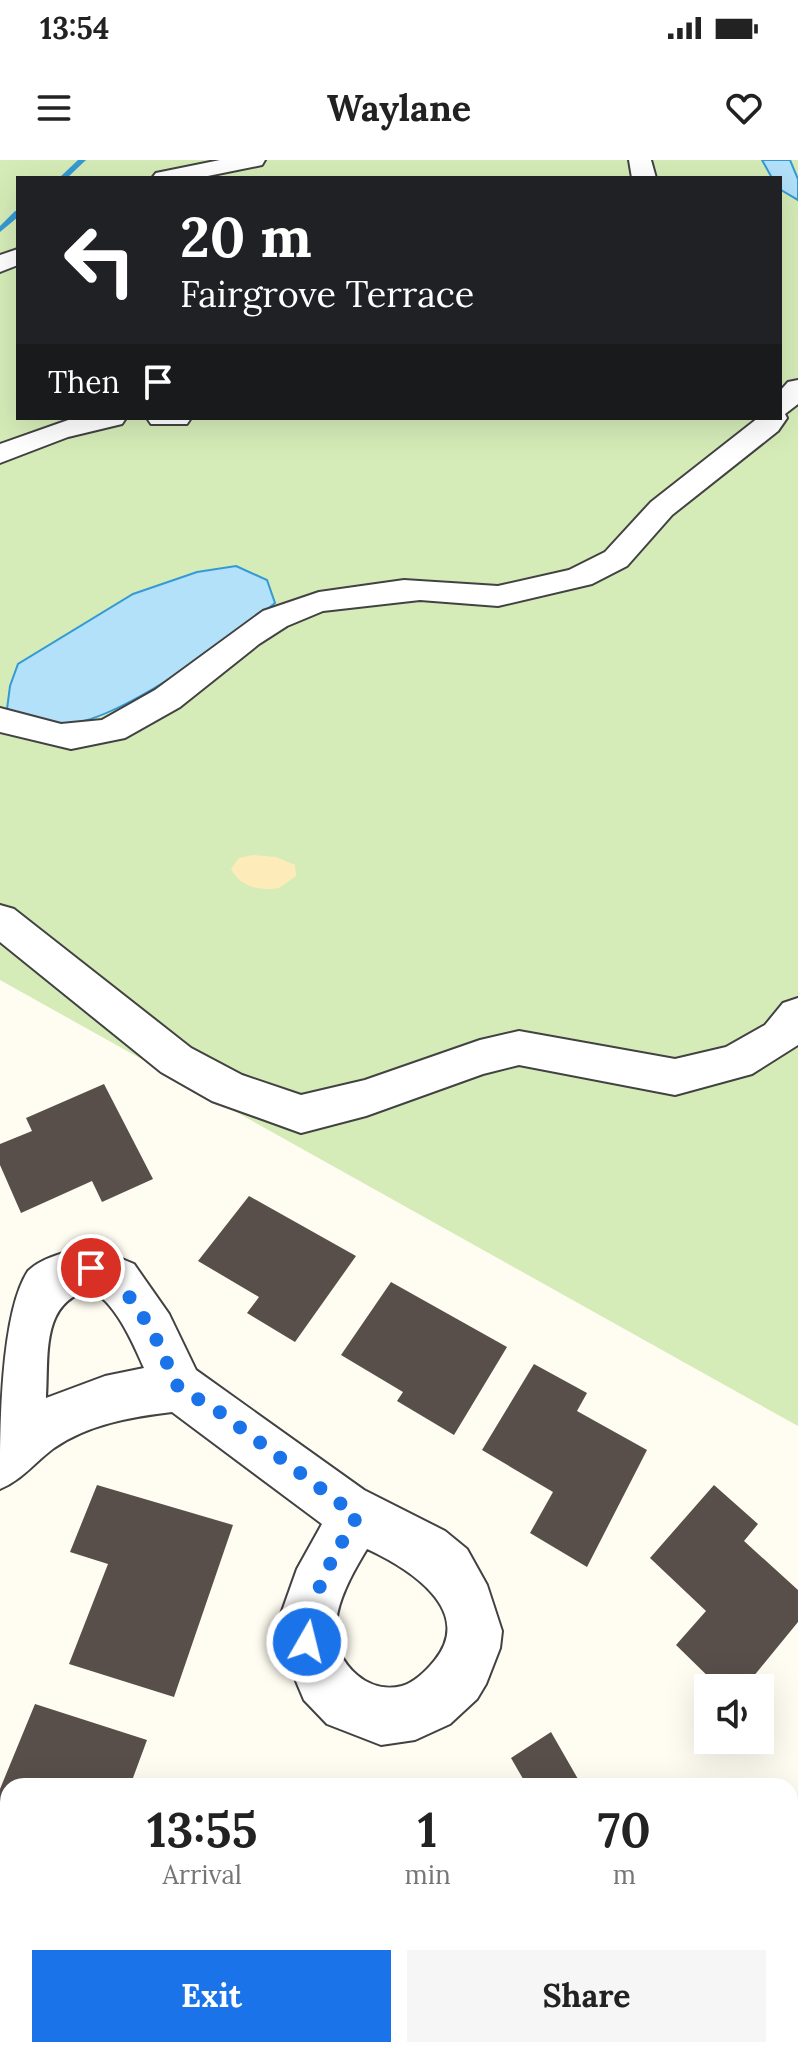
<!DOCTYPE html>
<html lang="en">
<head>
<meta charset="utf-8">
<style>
	body { margin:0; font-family:Lora,serif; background:#f6f6f6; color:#222; height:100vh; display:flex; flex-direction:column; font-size:30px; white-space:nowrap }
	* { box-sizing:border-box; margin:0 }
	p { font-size:26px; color:#767676 }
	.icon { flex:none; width:44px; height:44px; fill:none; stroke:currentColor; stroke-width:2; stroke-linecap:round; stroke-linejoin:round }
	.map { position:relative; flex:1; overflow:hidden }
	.details { position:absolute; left:0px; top:1618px; width:798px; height:280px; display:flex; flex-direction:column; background:#fff; border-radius:24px 24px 0 0; box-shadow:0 8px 32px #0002 }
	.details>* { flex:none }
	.hud { position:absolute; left:16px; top:16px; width:766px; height:244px; border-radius:0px; box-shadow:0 8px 32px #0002; background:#202124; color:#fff; overflow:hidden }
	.buttons { position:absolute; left:694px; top:1514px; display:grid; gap:16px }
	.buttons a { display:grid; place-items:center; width:80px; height:80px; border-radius:0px; background:#fff; box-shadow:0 8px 32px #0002; font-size:40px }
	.pin { position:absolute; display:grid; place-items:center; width:68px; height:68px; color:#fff; margin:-34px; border:4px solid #fff; border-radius:50%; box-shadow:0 2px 8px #0007 }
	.me { position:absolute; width:88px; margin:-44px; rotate:8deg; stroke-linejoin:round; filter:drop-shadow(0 0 6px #0008) }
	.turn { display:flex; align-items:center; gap:28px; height:168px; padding:0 32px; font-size:36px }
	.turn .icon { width:104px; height:104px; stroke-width:2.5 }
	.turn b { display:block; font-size:56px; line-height:68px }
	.then { display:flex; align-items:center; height:76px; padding:0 32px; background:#0003; gap:16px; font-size:30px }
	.eta { display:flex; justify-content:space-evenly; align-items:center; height:136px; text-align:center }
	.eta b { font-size:48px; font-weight:800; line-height:56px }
	.cta { display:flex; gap:16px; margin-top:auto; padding:16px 32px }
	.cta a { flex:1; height:92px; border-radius:0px; background:#1a73e8; color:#fff; font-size:32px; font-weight:800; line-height:92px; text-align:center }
	.cta a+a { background:#f6f6f6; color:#222 }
	.status { display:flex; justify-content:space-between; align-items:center; height:56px; padding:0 40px; background:#fff; direction:ltr }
	.status svg { height:22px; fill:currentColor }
	header { display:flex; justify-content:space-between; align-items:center; height:104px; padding:0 32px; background:#fff; font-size:36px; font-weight:800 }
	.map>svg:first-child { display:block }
	.green { fill:#d5ecb8; fill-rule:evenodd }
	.sand { fill:#fdecba }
	.water { fill:#b2e1f9; stroke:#359ad4; stroke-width:2 }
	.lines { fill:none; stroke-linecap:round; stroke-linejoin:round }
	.stream { fill:#359ad4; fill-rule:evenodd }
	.building { fill:#584f4a }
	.minor-casing { stroke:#424242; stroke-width:4 }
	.minor { fill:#fff; fill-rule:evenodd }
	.route { stroke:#1a73e8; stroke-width:14; stroke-dasharray:0 25.2 }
</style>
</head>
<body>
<div class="status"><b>13:54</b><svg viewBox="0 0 49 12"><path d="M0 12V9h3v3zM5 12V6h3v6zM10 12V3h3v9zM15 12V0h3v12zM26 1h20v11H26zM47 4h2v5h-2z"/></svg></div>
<header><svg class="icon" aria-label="menu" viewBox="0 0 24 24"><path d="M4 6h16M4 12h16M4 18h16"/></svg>Waylane<svg class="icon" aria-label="heart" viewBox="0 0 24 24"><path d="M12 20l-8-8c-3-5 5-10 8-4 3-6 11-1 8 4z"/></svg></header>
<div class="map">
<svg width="798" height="1898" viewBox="0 0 798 1898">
	<rect width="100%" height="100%" fill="#fffcf1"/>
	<path class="green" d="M0,0H798V1266L0,820ZM18,18H780V258H18Z"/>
	<path class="sand" d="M253,695L276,697L295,705L296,716L279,728C260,731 240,727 231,709L239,698Z"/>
	<path class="water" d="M762,0H790L798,19V40L781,30L780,18H772Z
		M236,406L267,420L275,443C233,478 119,561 67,564C45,566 27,557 7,549L10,526L18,504L133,434L197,412Z"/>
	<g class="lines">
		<path class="stream" d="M78,0H86L67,18H59Z
			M15,51H18V57L0,72V66Z"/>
	</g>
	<path class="building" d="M104,924L153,1019L102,1042L92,1021L21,1053L0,1005V984L32,971L26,958Z
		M249,1036L356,1096L295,1182L247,1153L259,1137L198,1101Z
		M391,1122L507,1187L454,1275L397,1241L403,1232L341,1195Z
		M534,1204L587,1233L577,1251L647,1290L587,1407L530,1373L553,1332L482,1290Z
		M97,1325L233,1365L174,1537L69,1504L108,1404L70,1392Z
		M714,1325L758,1364L744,1381L798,1430V1462L744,1528H720L676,1485L706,1451L650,1398Z
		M35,1544L147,1580L130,1626H8V1734L0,1731V1629Z
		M551,1572L582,1626H523L526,1624L511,1598Z
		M0,1796L8,1799V1890H89L87,1898H0Z"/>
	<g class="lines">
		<defs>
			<path id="minor" d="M220,0H265L262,5L198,18H152L156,13Z
				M629,0H651L656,18H632Z
				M18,89V105L0,112V95Z
				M798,220V244L785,254L787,258L778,271L672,355L627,406L592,424L498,446L420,440L323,451L287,466L259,484L180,547L125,578L71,589L0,572V548L61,564L102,560L155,530L263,451L319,432L404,420L498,426L569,410L605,392L651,342L758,258H780V231L788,222Z
				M74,258H126L122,264L68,277L0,303V284Z
				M147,258H191L187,264H151Z
				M0,745L14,749L191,888L242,915L301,935L365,920L480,880L519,871L675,899L726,887L765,865L783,843L798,838V885L752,914L675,935L519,905L483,914L366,956L301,973L212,941L161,912L0,782Z
				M91,1086L134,1104L169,1154L196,1210L364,1330L445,1371L467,1389L487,1425L502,1471L500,1488L486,1524L477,1539L450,1564L415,1580L381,1585L327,1564L304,1540L282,1488L281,1454L297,1409L322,1364L172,1252C131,1257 89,1264 54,1288C35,1302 22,1320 0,1329C0,1271 0,1154 28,1111C45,1095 70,1092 91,1086ZM90,1130C115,1141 133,1183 144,1208L105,1216L46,1238C49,1197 40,1142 90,1130ZM367,1389C406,1407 476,1449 435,1500C427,1510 415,1522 402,1526C386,1530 370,1526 357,1515C315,1479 344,1427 367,1389Z"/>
		</defs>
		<use href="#minor" class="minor-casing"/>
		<use href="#minor" class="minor"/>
	</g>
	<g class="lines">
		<path class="route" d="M91,1108L117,1119L152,1170L178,1227L221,1253L357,1356C333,1398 310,1433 307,1482"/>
	</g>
</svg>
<div class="buttons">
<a><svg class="icon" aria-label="sound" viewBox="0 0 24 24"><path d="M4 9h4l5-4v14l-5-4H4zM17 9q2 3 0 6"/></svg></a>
</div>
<div class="pin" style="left:91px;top:1108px;background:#d93025"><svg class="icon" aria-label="arrive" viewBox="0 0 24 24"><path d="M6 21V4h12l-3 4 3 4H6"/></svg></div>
<svg class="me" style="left:307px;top:1482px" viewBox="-20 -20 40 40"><circle r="17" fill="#1a73e8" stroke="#fff" stroke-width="3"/><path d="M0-11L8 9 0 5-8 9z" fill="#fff"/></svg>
<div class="hud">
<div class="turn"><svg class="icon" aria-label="left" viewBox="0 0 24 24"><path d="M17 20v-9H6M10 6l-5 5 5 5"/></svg><div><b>20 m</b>Fairgrove Terrace</div></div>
<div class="then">Then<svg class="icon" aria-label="arrive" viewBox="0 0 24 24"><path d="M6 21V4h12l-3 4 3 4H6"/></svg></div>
</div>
<section class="details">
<div class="eta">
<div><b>13:55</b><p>Arrival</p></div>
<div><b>1</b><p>min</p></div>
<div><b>70</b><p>m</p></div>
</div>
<div class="cta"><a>Exit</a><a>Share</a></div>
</section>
</div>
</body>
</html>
